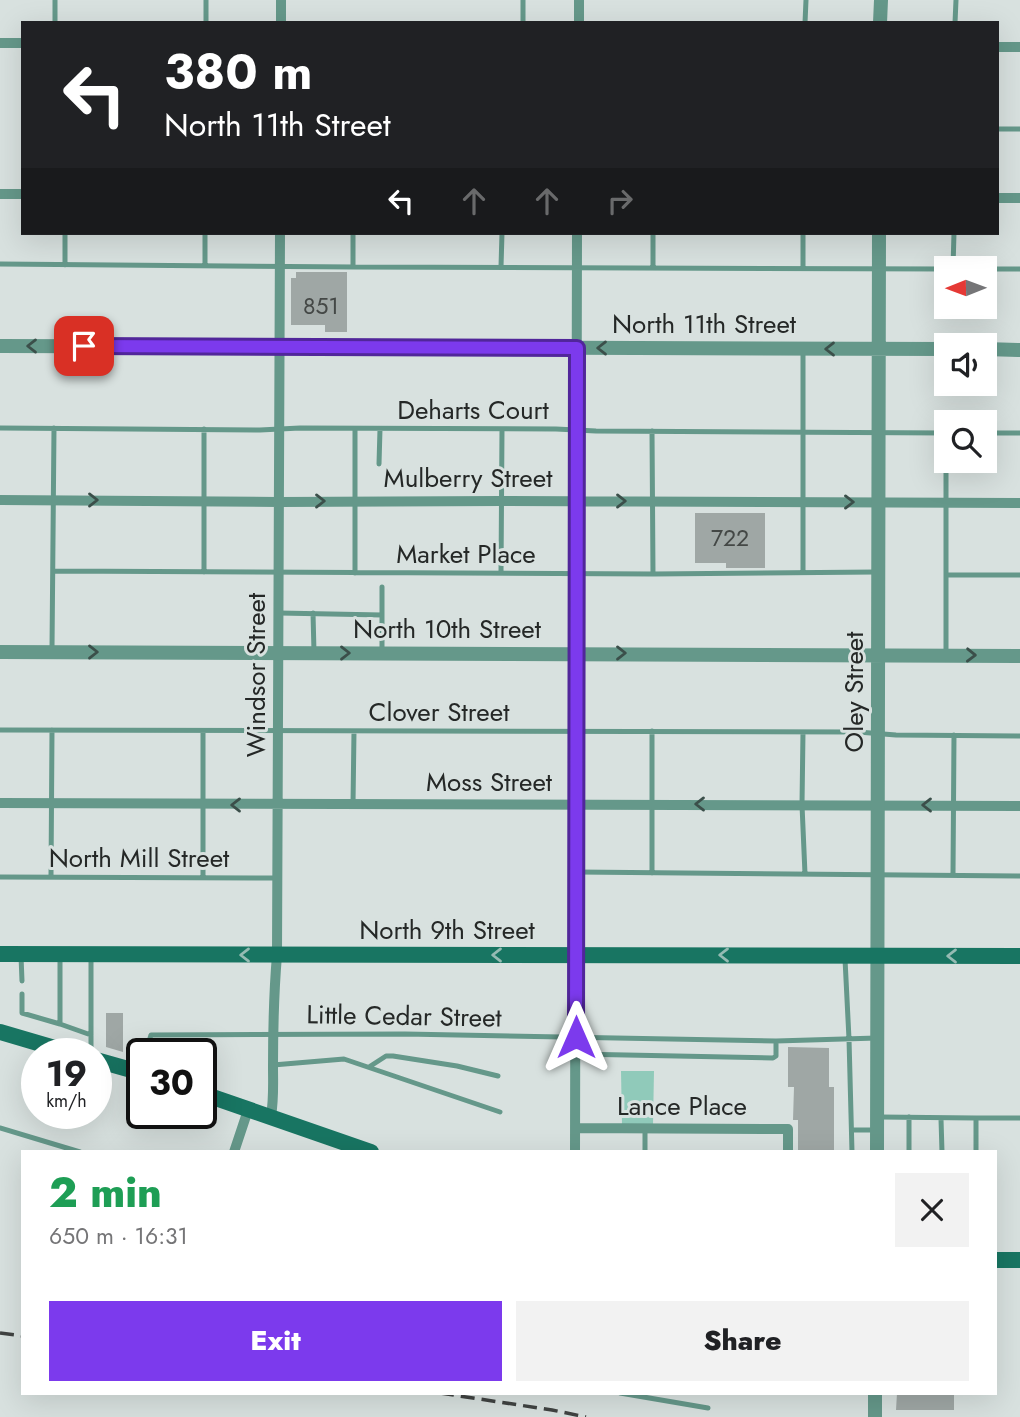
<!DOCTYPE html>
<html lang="en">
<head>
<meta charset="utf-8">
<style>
	body { margin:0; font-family:Jost,sans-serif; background:#f2f2f2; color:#202124; height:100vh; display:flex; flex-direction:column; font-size:26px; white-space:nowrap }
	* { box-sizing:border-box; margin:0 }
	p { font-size:23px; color:#757577 }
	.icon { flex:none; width:38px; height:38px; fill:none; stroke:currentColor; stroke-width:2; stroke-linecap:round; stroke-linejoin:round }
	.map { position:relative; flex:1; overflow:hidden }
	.drawer { position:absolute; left:21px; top:1150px; width:976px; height:245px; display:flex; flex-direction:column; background:#fff; border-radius:0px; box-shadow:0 7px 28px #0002 }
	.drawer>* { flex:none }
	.guide { position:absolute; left:21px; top:21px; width:978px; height:214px; border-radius:0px; box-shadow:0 7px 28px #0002; background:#202124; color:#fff; overflow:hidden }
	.needle { width:46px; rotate:269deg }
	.fabs { position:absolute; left:934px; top:256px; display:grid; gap:14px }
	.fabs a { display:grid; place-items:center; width:63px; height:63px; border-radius:0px; background:#fff; box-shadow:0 7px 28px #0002; font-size:35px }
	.speed { position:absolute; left:21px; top:1038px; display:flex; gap:14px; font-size:35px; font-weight:700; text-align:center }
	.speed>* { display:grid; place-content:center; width:91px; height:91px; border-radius:50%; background:#fff; box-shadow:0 7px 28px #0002; line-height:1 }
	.speed small { font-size:18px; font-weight:400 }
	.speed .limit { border:4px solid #111; border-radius:10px; background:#fff; color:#111 }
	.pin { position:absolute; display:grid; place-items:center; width:60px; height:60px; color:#fff; margin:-30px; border-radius:14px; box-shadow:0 4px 10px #0006 }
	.me { position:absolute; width:77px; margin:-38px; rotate:0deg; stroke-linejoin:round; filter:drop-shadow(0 0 5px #0008) }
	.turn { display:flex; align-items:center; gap:24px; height:147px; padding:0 28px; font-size:32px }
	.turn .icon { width:91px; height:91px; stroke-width:2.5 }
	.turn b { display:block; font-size:49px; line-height:60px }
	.lanes { display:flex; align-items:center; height:66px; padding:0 28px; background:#0003; justify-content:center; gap:35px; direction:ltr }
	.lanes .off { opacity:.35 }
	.round { display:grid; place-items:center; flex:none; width:74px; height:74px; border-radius:0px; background:#f2f2f2 }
	.summary { display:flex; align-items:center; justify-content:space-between; height:119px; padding:0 28px }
	h1 { font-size:42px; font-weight:800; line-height:52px; color:#1e9e55 }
	.cta { display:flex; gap:14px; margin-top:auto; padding:14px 28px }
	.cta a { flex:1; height:80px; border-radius:0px; background:#7c3aed; color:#fff; font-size:28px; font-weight:800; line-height:80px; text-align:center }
	.cta a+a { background:#f2f2f2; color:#202124 }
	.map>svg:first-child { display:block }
	.green { fill:#90caba }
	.building { fill:#9fa7a5 }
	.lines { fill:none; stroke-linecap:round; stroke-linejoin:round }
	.service { stroke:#65988a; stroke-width:5 }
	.minor { stroke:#65988a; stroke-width:10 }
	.tertiary { stroke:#65988a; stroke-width:14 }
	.secondary { stroke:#187562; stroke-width:16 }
	.rail { stroke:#404342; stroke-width:3.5; stroke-dasharray:14 7; stroke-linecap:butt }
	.oneway { stroke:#3b4f4a }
	.oneway2 { stroke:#95bbb3 }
	.route-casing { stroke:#51269a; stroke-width:18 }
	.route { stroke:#7c3aed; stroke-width:12 }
	.labels { text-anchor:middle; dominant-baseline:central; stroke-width:6; stroke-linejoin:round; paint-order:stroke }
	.number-label { font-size:23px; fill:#444846 }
	.street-label { font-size:26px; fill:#252827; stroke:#d8e1df }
</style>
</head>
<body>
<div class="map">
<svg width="1020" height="1417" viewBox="0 0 1020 1417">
	<rect width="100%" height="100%" fill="#d8e1df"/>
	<path class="green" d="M621,1071H654L653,1125H622Z"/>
	<path class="building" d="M296,272H347V332H325V325H291V278H296Z
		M695,513H765V568H726V563H695Z
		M106,1013H123V1052L106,1047Z
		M788,1047L829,1048V1087H834V1152H798V1120H793L794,1087H788Z
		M897,1393H954V1410H896Z"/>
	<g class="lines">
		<path class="service" d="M523,0V23
			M55,23V0
			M206,23V0
			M805,23L806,0
			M955,23L956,0
			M998,129H1020
			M353,233V267
			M0,264L353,267L947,269
			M65,265V233
			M205,266V233
			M501,267L502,233
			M653,267V233
			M803,268V233
			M953,268L954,233
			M985,269H1020
			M0,428L260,430L300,428L556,429L596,431L947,433
			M652,431L653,574
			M985,433H1020
			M379,464L380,429
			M53,571L653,574L876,572
			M803,571V352
			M204,572V429
			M355,573V429
			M501,573L502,429
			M946,575H1020
			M382,587V653
			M279,613L382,615
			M313,613L314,652
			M52,649L54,428
			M946,655V433
			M0,730L858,732L896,735L1020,736
			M203,731V878
			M803,732L802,805L805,874
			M353,805L354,731
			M577,872L1020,876
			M652,873V731
			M953,875L954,735
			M0,877L277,878
			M51,877L52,730
			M60,955V1024L91,1035
			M21,956L22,981
			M845,959L849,1039L852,1152
			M22,994V1013L60,1024
			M91,1054V957
			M145,1054L151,1035L405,1034L776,1041L877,1038
			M576,1054L773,1058L776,1056V1041
			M273,1065L344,1059L500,1112
			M369,1067L386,1056H393L457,1066L498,1076
			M880,1117L976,1118V1152
			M976,1118H1020
			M941,1119L942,1152
			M0,1128L80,1152
			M852,1130H876
			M645,1152V1129
			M909,1152V1117
			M620,1393L708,1408"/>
		<path class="minor" d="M281,23V0
			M579,23V0
			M0,43H23
			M998,47H1020
			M0,194H23
			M998,198H1020
			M0,500L279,502L502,501L1020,503
			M0,803L1020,806
			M271,1116C274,1098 273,1085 273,1066C273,1029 274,991 277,955L280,233
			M575,1128L788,1129V1152
			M234,1152L248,1110
			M575,1152L577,233"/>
		<path class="tertiary" d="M880,23L881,0
			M0,346L947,349
			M985,349L1020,350
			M0,652L1020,656
			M877,1152L879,233
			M875,1393V1417"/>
		<path class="secondary" d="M0,954L1020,956
			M0,1032L75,1054
			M96,1060L142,1073
			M201,1093L371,1152
			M996,1260H1020"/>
		<path class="rail" d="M0,1333L23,1336
			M440,1393L552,1410L586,1417"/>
	</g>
	<defs><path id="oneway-chevron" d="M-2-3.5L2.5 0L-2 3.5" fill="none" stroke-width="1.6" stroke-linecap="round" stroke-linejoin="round" transform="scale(1.75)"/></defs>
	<g class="oneway">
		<use href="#oneway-chevron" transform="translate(32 346) rotate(-180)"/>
		<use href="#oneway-chevron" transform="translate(602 348) rotate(-180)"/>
		<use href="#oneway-chevron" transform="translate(830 349) rotate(-180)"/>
		<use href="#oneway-chevron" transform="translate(93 500)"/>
		<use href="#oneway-chevron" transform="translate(320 501)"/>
		<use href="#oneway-chevron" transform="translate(621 501)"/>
		<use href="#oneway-chevron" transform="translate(849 502)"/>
		<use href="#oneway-chevron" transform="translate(93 652)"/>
		<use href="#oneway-chevron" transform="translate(345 653)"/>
		<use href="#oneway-chevron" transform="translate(621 653)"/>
		<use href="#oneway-chevron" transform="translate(971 655) rotate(1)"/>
		<use href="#oneway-chevron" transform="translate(700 804) rotate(-180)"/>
		<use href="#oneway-chevron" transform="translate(236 805) rotate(-180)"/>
		<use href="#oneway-chevron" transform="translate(927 805) rotate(-180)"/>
	</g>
	<g class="oneway2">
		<use href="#oneway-chevron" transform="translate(245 955) rotate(-180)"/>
		<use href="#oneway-chevron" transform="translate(497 955) rotate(180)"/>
		<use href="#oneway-chevron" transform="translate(724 955) rotate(-180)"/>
		<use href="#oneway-chevron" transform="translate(952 956) rotate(-180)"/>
	</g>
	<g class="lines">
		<defs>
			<path id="route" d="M84,346L577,348L576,1037"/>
		</defs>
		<use href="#route" class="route-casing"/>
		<use href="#route" class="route"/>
	</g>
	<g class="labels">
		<g class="number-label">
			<text x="321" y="306">851</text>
			<text x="730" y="538">722</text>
		</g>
		<g class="street-label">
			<text x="704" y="324">North 11th Street</text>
			<text x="473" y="410">Deharts Court</text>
			<text x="468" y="478">Mulberry Street</text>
			<text x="466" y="554">Market Place</text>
			<text x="447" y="629">North 10th Street</text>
			<text transform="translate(256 675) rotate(-90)">Windsor Street</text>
			<text transform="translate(854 692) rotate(-90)">Oley Street</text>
			<text x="439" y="712">Clover Street</text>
			<text x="489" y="782">Moss Street</text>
			<text x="139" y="858">North Mill Street</text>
			<text x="447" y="930">North 9th Street</text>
			<text transform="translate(404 1016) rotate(1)">Little Cedar Street</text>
			<text x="682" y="1106">Lance Place</text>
		</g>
	</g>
</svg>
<div class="fabs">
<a><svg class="needle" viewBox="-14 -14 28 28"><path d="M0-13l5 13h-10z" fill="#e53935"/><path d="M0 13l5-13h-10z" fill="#757577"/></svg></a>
<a><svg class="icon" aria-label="sound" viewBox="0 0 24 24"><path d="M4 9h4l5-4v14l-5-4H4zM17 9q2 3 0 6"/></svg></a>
<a><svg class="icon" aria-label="search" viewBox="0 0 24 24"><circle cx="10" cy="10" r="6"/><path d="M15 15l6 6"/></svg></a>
</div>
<div class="speed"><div>19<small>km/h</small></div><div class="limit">30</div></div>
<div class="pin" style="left:84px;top:346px;background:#d93025"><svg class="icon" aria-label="arrive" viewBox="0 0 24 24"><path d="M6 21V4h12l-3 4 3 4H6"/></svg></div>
<svg class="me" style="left:576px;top:1037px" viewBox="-20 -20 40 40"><path d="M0-17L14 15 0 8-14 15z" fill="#7c3aed" stroke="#fff" stroke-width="4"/></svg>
<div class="guide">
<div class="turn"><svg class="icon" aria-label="left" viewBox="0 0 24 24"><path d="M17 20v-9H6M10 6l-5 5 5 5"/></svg><div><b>380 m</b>North 11th Street</div></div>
<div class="lanes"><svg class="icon" aria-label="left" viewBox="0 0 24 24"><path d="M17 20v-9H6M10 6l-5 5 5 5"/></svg><svg class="icon off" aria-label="ahead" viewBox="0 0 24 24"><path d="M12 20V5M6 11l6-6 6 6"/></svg><svg class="icon off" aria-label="ahead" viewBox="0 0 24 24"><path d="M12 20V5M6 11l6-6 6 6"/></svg><svg class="icon off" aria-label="right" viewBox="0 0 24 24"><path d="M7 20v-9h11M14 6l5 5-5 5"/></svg></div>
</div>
<section class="drawer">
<div class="summary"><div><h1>2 min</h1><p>650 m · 16:31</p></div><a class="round"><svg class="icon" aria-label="close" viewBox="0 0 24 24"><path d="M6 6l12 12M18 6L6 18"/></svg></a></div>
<div class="cta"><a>Exit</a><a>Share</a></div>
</section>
</div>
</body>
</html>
